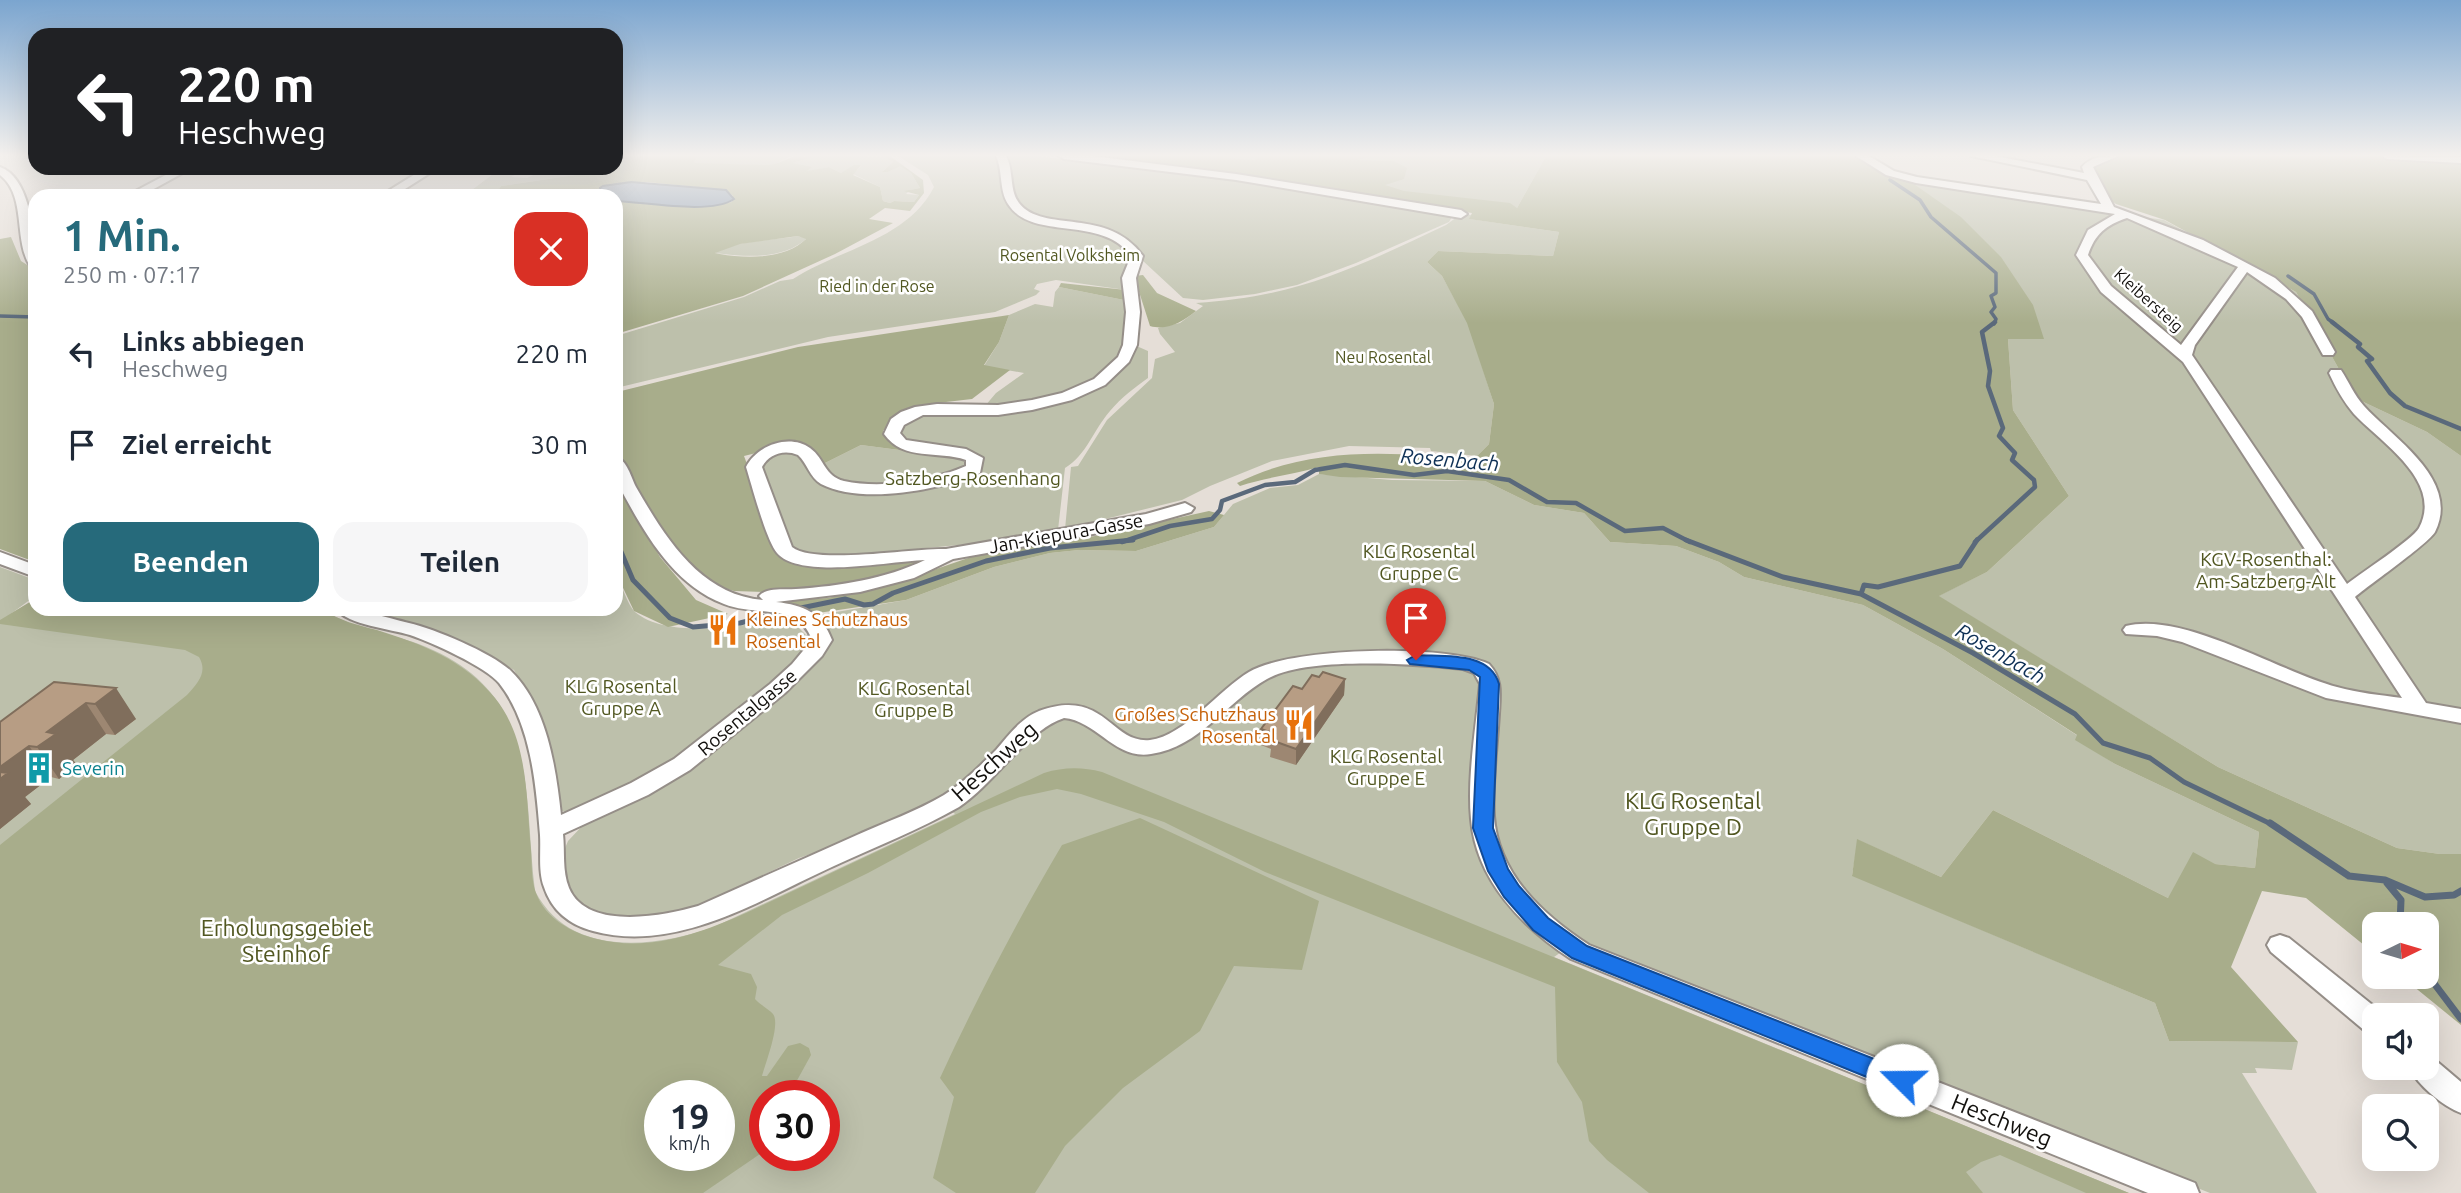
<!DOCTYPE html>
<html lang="de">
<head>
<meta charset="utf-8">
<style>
	body { margin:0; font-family:Ubuntu,sans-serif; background:#f6f6f7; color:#1f2937; height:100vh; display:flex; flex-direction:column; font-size:26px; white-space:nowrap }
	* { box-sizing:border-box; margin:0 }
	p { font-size:23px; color:#747a83 }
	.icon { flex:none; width:38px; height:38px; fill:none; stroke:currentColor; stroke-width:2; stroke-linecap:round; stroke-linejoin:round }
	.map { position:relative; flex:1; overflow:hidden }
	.sheet { position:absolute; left:28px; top:189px; width:595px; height:427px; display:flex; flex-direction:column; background:#fff; border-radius:21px; box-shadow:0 7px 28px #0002 }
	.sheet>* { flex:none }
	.guide { position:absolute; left:28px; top:28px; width:595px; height:147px; border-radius:21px; box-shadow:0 7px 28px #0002; background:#202124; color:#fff; overflow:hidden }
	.needle { width:46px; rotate:85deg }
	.tools { position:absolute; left:2362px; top:912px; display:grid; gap:14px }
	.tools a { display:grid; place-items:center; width:77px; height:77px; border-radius:14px; background:#fff; box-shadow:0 7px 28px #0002; font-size:35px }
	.speed { position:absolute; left:644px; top:1080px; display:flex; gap:14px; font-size:35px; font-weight:700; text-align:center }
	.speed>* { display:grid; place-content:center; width:91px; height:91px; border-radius:50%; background:#fff; box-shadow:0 7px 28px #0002; line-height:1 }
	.speed small { font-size:18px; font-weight:400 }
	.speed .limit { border:10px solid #d22; background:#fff; color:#111 }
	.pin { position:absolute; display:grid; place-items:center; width:60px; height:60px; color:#fff; margin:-72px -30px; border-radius:50% 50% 50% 0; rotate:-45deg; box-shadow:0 0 7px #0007 }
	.pin .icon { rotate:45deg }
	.me { position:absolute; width:77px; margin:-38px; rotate:292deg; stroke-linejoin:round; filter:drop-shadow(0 0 5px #0008) }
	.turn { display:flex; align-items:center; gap:24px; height:147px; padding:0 35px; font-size:32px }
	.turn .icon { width:91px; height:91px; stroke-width:2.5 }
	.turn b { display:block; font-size:49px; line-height:60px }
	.round { display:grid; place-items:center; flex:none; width:74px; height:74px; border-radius:21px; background:#f6f6f7 }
	.head { display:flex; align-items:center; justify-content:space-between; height:119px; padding:0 35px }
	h1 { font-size:42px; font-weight:700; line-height:52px; color:#266a7b }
	.cta { display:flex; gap:14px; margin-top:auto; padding:14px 35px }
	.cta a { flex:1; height:80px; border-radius:21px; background:#266a7b; color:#fff; font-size:28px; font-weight:700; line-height:80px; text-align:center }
	.cta a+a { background:#f6f6f7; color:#1f2937 }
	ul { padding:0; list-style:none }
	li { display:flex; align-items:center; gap:21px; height:91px; padding:0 35px }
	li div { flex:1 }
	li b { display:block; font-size:26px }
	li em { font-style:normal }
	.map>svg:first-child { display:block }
	.green { fill:#bdc0ab; fill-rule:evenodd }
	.forest { fill:#a8ad8b; fill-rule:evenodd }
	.water { fill:#798faa; stroke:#5a697b; stroke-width:2 }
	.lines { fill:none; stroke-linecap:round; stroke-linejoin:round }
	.stream-far3 { stroke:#5a697b; stroke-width:3.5 }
	.stream-far2 { stroke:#5a697b; stroke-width:4.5 }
	.stream-far1 { stroke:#5a697b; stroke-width:5 }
	.stream { stroke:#5a697b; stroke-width:7 }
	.minor-casing { stroke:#958e88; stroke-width:4 }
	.minor { fill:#fff; fill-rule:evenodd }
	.wall { fill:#9d8772 }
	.shaded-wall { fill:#806e5c }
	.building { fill:#b79d84; stroke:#806e5c; stroke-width:2 }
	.route { fill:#1a73e8; stroke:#114b97; stroke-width:2 }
	.labels { text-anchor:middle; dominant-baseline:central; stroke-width:5; stroke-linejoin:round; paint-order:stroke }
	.far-park-label { font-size:16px; fill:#515721; stroke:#fff }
	.far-street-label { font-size:16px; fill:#13110e; stroke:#fff }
	.park-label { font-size:19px; fill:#515721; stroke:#fff }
	.street-label { font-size:19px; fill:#13110e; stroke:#fff }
	.food-label { font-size:19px; fill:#c56008; stroke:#fff; text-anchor:start }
	.culture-label { font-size:19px; fill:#0d838f; stroke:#fff; text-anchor:start }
	.water-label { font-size:21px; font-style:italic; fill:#0f3156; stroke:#fff }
	.near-street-label { font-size:23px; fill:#13110e; stroke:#fff }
	.near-park-label { font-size:23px; fill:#515721; stroke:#fff }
</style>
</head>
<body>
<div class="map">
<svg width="2461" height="1193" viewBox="0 0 2461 1193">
	<rect width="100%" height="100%" fill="#e5ded7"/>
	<path class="green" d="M697,156H791L771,166L693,163Z
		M806,156L886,157L893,162L883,171L888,172L900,165L911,173L920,188L910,190L906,194L919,195L914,202L894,201L890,203L883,201L880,187L853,174L861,166L841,173L829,167L806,172L790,163L808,157Z
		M898,156H995L1012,184L1006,156H1035L1174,171L1452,217L1449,222L1356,263L1297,285L1255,294L1203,300L1183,298L1142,260L1132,242L1101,229L1096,232L1119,241L1132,255L1126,290L1056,280L1037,284L1034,289L1040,291L1036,295L995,312L828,337L616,388V336L744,297L780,281L793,279C839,249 907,240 934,187L928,175Z
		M1094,156H1546L1517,208Z
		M616,166H617L615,169L501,186L494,196L468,193L501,168H528L511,177L527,178L548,168Z
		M1911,182L2164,220L2296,292L2355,398L2427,432L2461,456V854H2440L2397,848L2218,767L1938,596L1987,572L2069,496L2013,410L2008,339Z
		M1461,214L1471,215L1470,219L1559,232L1553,256L1438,251L1427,262L1442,276L1468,323L1494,404L1489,444L1477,456L1431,451L1430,448L1349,446L1272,461L1210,486L1182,500L1065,529L1071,467L1078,466L1107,420L1152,378L1155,359L1175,352L1160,334L1158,328L1180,323L1203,306L1196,303C1298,297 1357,267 1446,225Z
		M798,236L807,238C784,260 745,257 715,253C729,241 778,240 798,236Z
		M1059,287L1129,301L1125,341L1148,351V378C1134,388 1122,397 1110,411C1094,429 1086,456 1065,468L1058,530L1000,541L834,557H818L795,551L763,466C774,440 804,457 821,465L861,445L907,451L909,447L915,444L905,439L901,431C914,406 956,414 979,413L996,393L1024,373L984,366L999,342L1009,315L1035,304L1053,307L1055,292Z
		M1319,474L1392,480L1485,481L1534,505L1584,513L1610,542L1676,546L1719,562L1744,577L1863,605L1943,649L2078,736L2076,739L2115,764L2259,832L2255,868L2215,864L2168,898L1993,810L1941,877L1858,840L1852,875L2155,1003L2169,1041L2298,1042L2292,1070L2255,1068L2257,1073H2242L2317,1193H2210L1577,941L1554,957L2129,1193H0V567L35,580V596L12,613L35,599V609H323C355,632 398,633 433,650C540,699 523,794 535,891C570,958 654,948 714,927L955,814L939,800L843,843L799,858L675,917H615L585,907L571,894L564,880L563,853L568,841L585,823L709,755L820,659C833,643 831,630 819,615L906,600L994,567L1050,553L1079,550L1136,551L1214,527L1233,504L1270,488L1298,485ZM660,1096H719V1155H660ZM765,1096H824V1155H765Z
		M616,573C621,583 627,604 635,612C670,641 749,624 790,619L812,641L808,653L667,767L568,813L559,810L540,719L514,670L429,628L361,609H616Z"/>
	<path class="forest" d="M628,156H697L694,163C718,163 743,165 767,165C782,165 790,152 809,158L792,163L812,167L807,171L829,167L841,173L854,165H861L853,175L880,187L883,201L890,203L894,201L914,202L919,195L904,191L920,188L911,173L900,166L888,172H882L893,162L883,156H890L923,180L924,193L910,211L885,208L869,219L893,223L835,254L743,296L616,334V201C655,203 693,210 732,202L733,196L726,190L647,182L600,188L601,196H494L501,186L615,169L616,158ZM798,236L806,239C785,260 743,259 715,253L740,244Z
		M1094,156H1233L1227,158L1255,160L1260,156H1372L1357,160L1394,161L1407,168L1404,179L1385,185L1404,191L1510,203L1517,208L1546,156H1856L1911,182L1961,217L2001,257L2033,305L2044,339H2008L2013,410L2069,496L1987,572L1939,596L2218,767L2397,848L2440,854H2461V1025L2402,977L2427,976V924H2375V954L2306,898L2262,891L2231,967L2298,1042L2169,1041L2155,1003L1852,876L1857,839L1941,877L1993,810L2168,898L2193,852L2215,864L2255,868L2259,832L2115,764L2075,740L2077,735L1943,649L1863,605L1744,577L1719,562L1676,546L1610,542L1584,513L1534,505L1485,481L1340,477L1319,474V467C1293,475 1266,477 1240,486L1237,483C1313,445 1395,452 1477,460V456L1489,444L1494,404L1467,323L1442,276L1427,262L1438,251L1553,256L1559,232L1469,219L1472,213L1329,191L1291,182Z
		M2125,156H2461V456L2427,432L2355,398L2296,292L2165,220L2116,204L2112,201L2093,171L2096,165Z
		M11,237L21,261L35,270V562L0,549V239Z
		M1143,275L1157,293L1196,311C1182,322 1168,331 1150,326L1134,276Z
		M1061,283L1126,290L1129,301L1059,287Z
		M1009,315L999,342L984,365L1010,370L972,399L920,405L898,414L883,431L909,447L907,451L861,445L821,465L814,450L797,443L744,456L782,557L802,565H815L918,560L920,563L916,566L830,589L794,593L734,591L718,586L681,559L628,474L616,441L617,392L798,347Z
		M616,480L660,557L696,600L728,614L668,627L634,611L616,573Z
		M1209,511L1224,515L1214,527L1136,551L1079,550L1050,553L994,567L906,600L818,613L784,604L783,600L828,598L913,577L974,556L1101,535Z
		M35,599V609H323C339,621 358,625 377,630C422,644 464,660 495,698C529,740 526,799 531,850C532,864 531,880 536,893C545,918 572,933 597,939C649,952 698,934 746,913L1044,773C1064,767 1082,767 1102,772L2129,1193H2086L2000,1155L1981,1162L1966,1172L1983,1193H1649L1607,1160L1589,1141L1582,1102L1557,1062L1555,987L1265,872L1164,822L1081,794L1057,789L1020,797L981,812L868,873L782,915L718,965L751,974L757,987L755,999C760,1005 769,1009 773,1014C781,1024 765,1064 762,1076H767L788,1046L800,1043L809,1048L811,1055L789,1095L765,1096V1145L760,1154L703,1193H0V845L187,695C198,683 208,672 199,657L185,650L0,624V620ZM660,1096H719V1155H660Z
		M1140,818L1319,901L1302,970L1234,966L1200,1031L1123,1088L1065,1146L1035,1193H956L933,1178L954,1097L940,1078C977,998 1017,921 1062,845Z"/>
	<path class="water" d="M631,182L726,190L734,199C711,215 645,202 616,201V196H601L600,188L603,186Z"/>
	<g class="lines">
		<path class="stream-far3" d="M1890,180L1920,200L1931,217L1996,273V293L1991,296L1995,307L1991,312L1996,319L1994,324
			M2288,276L2314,294L2328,319L2335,324
			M0,316L35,317"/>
		<path class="stream-far2" d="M2332,322L2360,344L2358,347L2372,359L2367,361L2390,393L2405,406L2461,429
			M1122,542L1170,526L1212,519L1220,510L1222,501L1265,485L1295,482L1315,470L1345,465L1414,475L1447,471L1509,480L1547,502L1576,503L1625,531L1663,528L1690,542
			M1975,542L2035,487L2034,480L2012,460L2015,453L1999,436L2003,428L1988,386L1990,371L1982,332L1995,322"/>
		<path class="stream-far1" d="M616,540L633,580L670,618L693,627L740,623L783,612
			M1686,540L1783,577L1861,594L1973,653L2075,714L2103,743L2150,758L2184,782L2273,825
			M1861,594L1864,585L1878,587L1960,566L1977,540
			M796,609L845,599L864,605L873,604L893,593L986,561L1050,548L1133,540"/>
		<path class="stream" d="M2270,823L2349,876L2385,880L2425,897L2454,895L2461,891
			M2387,883L2401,900L2400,924
			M2427,974L2461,1019"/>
		<defs>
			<path id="minor" d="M996,156H1006C1014,170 1009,190 1019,203C1043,234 1108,206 1143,256L1136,278L1140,312L1137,345L1129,362L1105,385L1072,400L1032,410L998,415H923L904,425L900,433L906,440L966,449L983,458L980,473C940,490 862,505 821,484C810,478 807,463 798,455C784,449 769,454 762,467L792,547C815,565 912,548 946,549L1146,514L1185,503L1194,508L1191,512L1149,524L953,559L914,578L860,592L776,602C804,605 822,613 832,640L822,656L785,693L690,770L648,795L563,834C565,851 562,871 569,888C587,931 664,916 698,906C751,882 804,859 857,835C886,822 917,811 944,795C963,783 980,766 996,750C1008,736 1021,718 1039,711C1105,687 1110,744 1150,740C1184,736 1220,689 1249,672C1291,647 1445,644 1489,664C1503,679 1500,695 1499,714C1497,747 1492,783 1494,816C1498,874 1543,915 1589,945L2195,1183L2199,1193H2148L1571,959C1522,927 1476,880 1471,819C1467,778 1476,726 1480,684L1474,673L1463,669C1416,664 1307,656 1267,679C1226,702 1200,747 1151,754C1115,760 1097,721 1064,718C1027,730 995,783 959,807C919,830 875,847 834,866C761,899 677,954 593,931C570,925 552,911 544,887C538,871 541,852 540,835C536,785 531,723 499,683C486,667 431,642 410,635C391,629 348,625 336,609C362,609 384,617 409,623C435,629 492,653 511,671C547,706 556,768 561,815L631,783L674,759L770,684L792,664L812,640C799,602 755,617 724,604C672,584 644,532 619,486L616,481V457C627,460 631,477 636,487C665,537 700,595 763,600L759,596C767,587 784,590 796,589C840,586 885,579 925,560C891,561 800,580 777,553C766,540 752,486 746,467C756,446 789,433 810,448C825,459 824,476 844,481C882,489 931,481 966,466V460C938,450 904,462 884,434L891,419L901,412L915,407L937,404L998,405L1032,400L1062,393L1094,379L1118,357L1123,345L1126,312L1122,278L1131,256C1102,214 1032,242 1008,204C999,190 1003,171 996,156Z
				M1059,156H1093L1236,174L1461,210L1467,214L1461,218L1236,180L1064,159Z
				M1856,156H1869L1894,171L1917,177L2101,204L2087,180L1971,156H1995L2084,173L2082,167C2091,156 2105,156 2118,156L2093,167L2114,207L2203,240L2275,278L2312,311L2335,352L2333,355H2323L2302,317L2286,299L2247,272L2195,345L2192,355L2347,584C2361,573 2412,540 2419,528C2444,481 2380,442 2354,414C2343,401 2336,388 2329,373L2331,370H2341C2349,382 2354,395 2364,406C2393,438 2461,480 2435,532C2428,544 2369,585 2355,597L2426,703L2461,709V723L2326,698L2182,642L2157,636L2126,634L2123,630L2126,626C2183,611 2280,672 2337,687C2358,693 2380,695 2402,698L2183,362L2101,292L2076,255L2088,230L2115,214L1916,183L1886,175ZM2127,218L2238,267L2181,345L2111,286L2088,255C2095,234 2106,225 2127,218Z
				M2382,156L2461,157V163L2387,159Z
				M0,167C31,178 35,238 35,267L30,266C13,239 27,196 0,175Z
				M179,168H192L141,196H126Z
				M348,168H388V169C380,175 356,174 348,168Z
				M425,168H438L394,196H380Z
				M0,552L35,565V577L0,564Z
				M2280,935L2289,938L2385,1015H2375V1034L2365,1031L2271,952L2267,945L2271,938Z
				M2427,1057L2434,1059L2461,1082V1113C2443,1106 2417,1085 2410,1068H2427Z"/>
		</defs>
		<use href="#minor" class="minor-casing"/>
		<use href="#minor" class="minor"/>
	</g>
	<path class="wall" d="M1319,677L1345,679L1344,695L1296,765L1270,757L1271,749L1261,745V729L1302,689Z
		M54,682L136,719L115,735L106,734L73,760L77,765L59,779L51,777L25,797L31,804L0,829V722Z"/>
	<path class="shaded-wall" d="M1345,679L1344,695L1296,765V749Z
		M116,688L136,719L115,735L95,704Z
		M86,703L106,734L73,760L77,765L59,779L37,747L47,732Z
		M29,746L51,777L25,797L31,804L0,829V767Z"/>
	<path class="building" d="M1323,672L1345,679L1296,749L1271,740L1275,734L1261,729L1293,686L1302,689L1312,675L1319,677Z
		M54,682L116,688L95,704L86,703L47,732L56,734L37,747L29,746L0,767V722Z
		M0,772L8,773L0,779Z"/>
	<linearGradient id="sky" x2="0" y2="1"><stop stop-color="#7ba5cf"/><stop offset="0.48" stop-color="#f3f0ed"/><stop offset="1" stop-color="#f3f0ed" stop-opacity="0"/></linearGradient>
	<rect width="2461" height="323" fill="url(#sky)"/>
	<path class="route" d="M1416,655C1443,657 1490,651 1499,684L1493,828L1508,869L1519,886L1548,918L1587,946L1910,1073L1914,1080L1910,1088L1902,1091L1894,1088L1572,958L1533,930L1504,897L1488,871L1473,828L1480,677L1469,670L1410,664L1407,660Z"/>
	<defs>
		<symbol id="restaurant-bare" viewBox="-9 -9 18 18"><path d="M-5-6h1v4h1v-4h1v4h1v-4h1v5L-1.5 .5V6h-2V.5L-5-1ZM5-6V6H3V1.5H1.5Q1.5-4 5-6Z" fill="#e8710a" stroke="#fff" stroke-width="2.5" paint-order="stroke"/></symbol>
		<symbol id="building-bare" viewBox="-9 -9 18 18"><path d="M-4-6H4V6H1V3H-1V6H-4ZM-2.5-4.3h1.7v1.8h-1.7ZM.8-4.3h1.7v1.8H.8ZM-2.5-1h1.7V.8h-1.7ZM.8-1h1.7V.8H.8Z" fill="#0f9aa8" stroke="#fff" stroke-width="2.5" paint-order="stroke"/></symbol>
	</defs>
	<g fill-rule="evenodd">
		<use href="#restaurant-bare" x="701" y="608" width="44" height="44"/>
		<use href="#restaurant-bare" x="1277" y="703" width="44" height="44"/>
		<use href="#building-bare" x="17" y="746" width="44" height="44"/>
	</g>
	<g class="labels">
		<g class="far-park-label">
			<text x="1070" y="255">Rosental Volksheim</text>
			<text x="877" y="286">Ried in der Rose</text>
			<text x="1383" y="357">Neu Rosental</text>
		</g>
		<g class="far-street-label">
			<text transform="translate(2149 300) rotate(42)">Kleibersteig</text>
		</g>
		<g class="park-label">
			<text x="973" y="478">Satzberg-Rosenhang</text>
			<text x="1419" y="551">KLG Rosental<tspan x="1419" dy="22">Gruppe C</tspan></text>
			<text x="2266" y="559">KGV-Rosenthal:<tspan x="2266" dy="22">Am-Satzberg-Alt</tspan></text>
			<text x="621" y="686">KLG Rosental<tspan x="621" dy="22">Gruppe A</tspan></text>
			<text x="914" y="688">KLG Rosental<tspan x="914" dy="22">Gruppe B</tspan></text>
			<text x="1386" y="756">KLG Rosental<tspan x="1386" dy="22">Gruppe E</tspan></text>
		</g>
		<g class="street-label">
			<text transform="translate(1066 533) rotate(-10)">Jan-Kiepura-Gasse</text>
			<text transform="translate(747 712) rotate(-40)">Rosentalgasse</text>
		</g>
		<g class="food-label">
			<text x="746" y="619">Kleines Schutzhaus<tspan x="746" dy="22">Rosental</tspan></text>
			<text x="1276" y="714" text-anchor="end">Großes Schutzhaus<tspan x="1276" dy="22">Rosental</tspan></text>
		</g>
		<g class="culture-label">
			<text x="62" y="768">Severin</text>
		</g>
		<g class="water-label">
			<text transform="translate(1450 459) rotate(5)">Rosenbach</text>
			<text transform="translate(2001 653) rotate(30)">Rosenbach</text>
		</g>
		<g class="near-street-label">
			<text transform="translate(994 761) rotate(-42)">Heschweg</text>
			<text transform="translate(2002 1120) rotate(22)">Heschweg</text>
		</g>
		<g class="near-park-label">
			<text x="1693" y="800">KLG Rosental<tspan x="1693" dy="26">Gruppe D</tspan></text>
			<text x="286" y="927">Erholungsgebiet<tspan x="286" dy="26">Steinhof</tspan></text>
		</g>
	</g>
</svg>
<div class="tools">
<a><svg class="needle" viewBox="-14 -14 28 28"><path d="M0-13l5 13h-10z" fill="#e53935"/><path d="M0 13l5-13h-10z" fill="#747a83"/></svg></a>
<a><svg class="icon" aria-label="sound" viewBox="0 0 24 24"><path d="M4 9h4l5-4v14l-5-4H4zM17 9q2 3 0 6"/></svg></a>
<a><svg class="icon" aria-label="search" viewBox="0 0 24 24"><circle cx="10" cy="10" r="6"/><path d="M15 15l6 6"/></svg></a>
</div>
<div class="speed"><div>19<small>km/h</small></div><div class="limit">30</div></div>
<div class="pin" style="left:1416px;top:660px;background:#d93025"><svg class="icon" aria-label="arrive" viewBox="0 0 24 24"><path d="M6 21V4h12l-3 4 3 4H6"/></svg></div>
<svg class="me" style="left:1902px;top:1080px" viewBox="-20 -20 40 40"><circle r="19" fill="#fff"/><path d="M0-13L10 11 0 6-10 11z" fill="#1a73e8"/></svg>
<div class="guide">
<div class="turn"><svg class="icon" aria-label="left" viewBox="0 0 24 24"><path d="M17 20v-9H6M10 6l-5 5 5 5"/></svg><div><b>220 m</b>Heschweg</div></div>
</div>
<section class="sheet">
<div class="head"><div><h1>1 Min.</h1><p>250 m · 07:17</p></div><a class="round" style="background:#d93025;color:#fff"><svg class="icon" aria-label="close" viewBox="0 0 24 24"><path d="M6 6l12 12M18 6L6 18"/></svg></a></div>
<ul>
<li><svg class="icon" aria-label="left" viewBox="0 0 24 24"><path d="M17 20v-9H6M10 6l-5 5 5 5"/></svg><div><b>Links abbiegen</b><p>Heschweg</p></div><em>220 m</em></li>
<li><svg class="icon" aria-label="arrive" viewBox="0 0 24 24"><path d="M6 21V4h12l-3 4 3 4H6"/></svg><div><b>Ziel erreicht</b></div><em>30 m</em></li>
</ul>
<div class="cta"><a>Beenden</a><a>Teilen</a></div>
</section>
</div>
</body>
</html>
